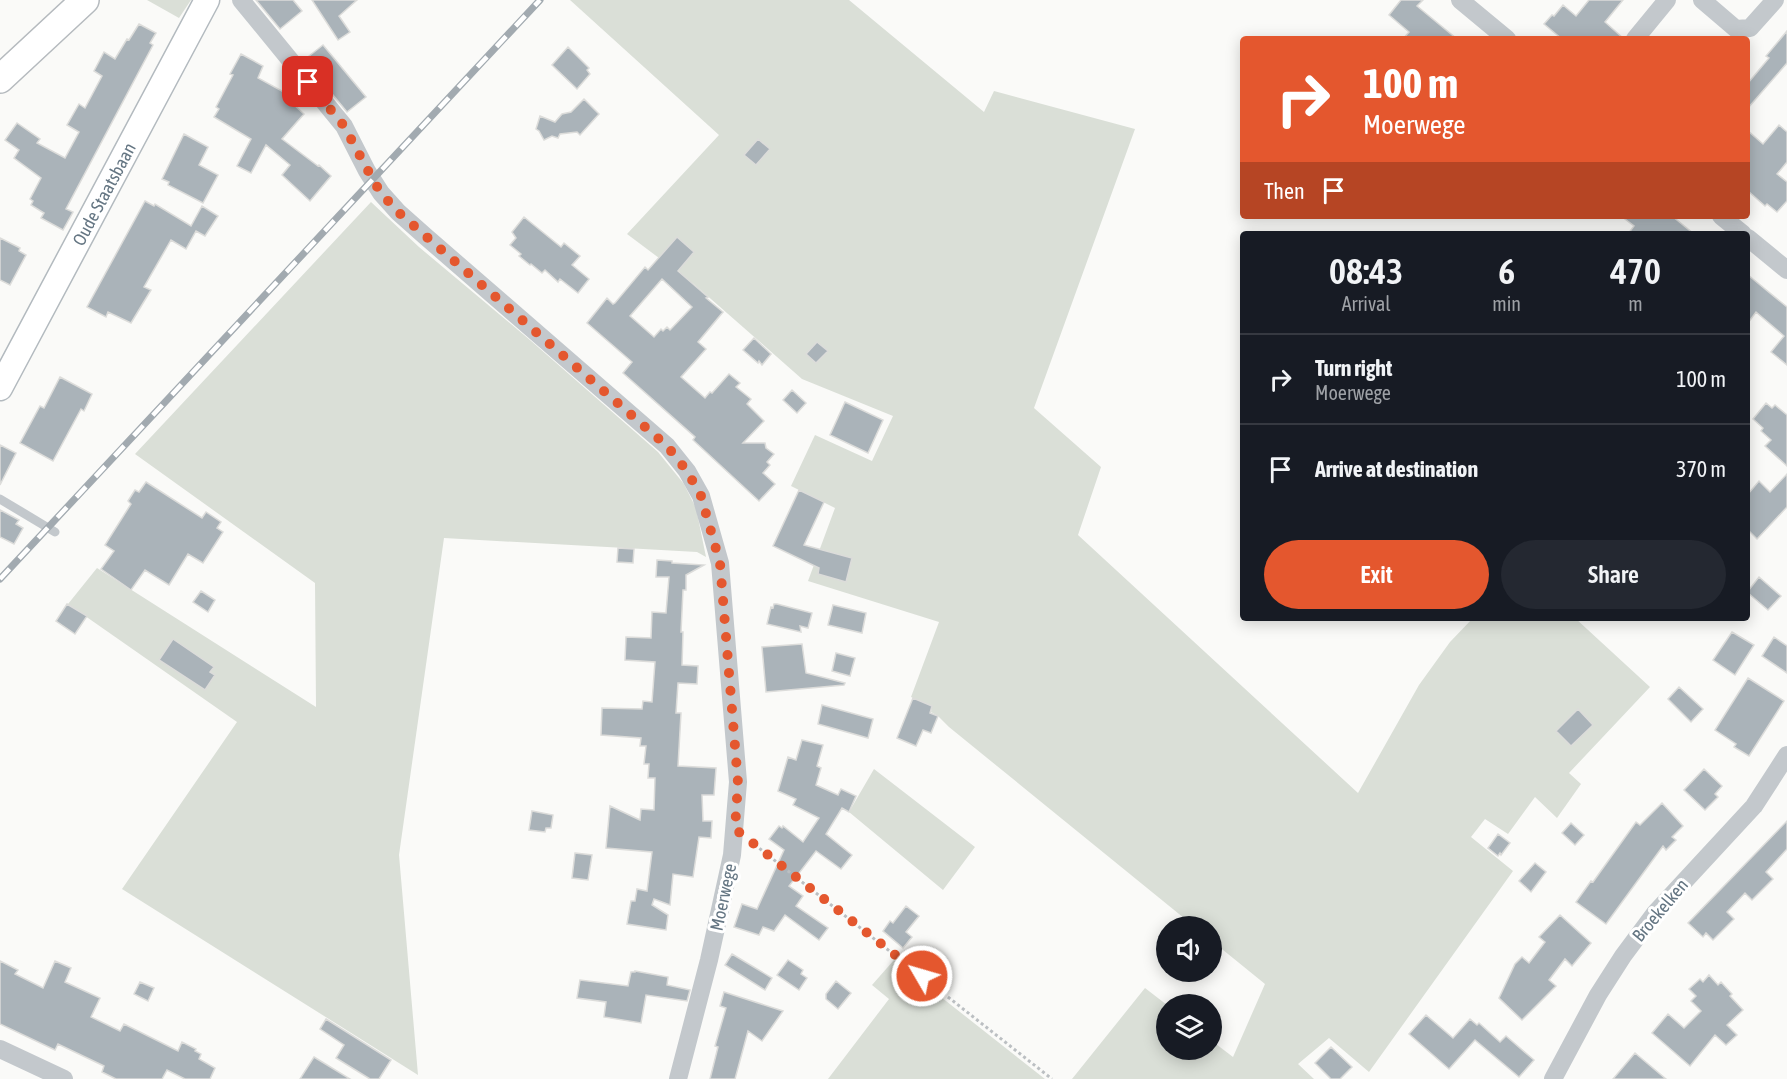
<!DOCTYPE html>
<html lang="en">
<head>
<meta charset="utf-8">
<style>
	body { margin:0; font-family:"Asap Condensed",sans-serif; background:#242831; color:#f1f3f6; height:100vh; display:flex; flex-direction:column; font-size:22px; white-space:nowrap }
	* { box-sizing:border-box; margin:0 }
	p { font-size:20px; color:#9ea1a6 }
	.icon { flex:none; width:33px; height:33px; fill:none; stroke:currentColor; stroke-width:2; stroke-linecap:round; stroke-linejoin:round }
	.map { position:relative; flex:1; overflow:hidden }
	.sheet { position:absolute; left:1240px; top:231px; width:510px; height:390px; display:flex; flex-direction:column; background:#171b24; border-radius:6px; box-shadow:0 3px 15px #0003 }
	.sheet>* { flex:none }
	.hud { position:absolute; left:1240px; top:36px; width:510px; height:183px; border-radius:6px; box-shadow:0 3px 15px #0003; background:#e4572e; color:#fff; overflow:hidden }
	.buttons { position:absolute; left:1156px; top:916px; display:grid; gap:12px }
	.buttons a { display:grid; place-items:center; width:66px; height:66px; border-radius:50%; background:#171b24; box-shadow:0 3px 15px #0003; font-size:30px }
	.pin { position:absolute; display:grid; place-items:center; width:51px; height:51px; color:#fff; margin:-26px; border-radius:12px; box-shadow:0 3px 9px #0006 }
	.me { position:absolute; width:66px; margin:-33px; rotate:308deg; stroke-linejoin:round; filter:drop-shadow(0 0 4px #0008) }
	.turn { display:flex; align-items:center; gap:21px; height:126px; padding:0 24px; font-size:27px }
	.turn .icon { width:78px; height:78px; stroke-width:2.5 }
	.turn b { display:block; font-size:42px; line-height:51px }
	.then { display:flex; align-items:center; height:57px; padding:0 24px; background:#0003; gap:12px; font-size:22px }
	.eta { display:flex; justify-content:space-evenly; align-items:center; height:102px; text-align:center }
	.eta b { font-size:36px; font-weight:600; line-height:42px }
	.action { display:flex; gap:12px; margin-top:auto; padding:12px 24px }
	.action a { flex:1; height:69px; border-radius:36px; background:#e4572e; color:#fff; font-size:24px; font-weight:600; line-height:69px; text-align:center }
	.action a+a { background:#242831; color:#f1f3f6 }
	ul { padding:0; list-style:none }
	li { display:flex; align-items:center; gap:18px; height:90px; padding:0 24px; border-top:2px solid #363941 }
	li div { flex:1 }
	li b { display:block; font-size:22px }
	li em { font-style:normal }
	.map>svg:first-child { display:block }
	.green { fill:#dadfd7 }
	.building { fill:#aab3b9; stroke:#dcdcda; stroke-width:1.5; fill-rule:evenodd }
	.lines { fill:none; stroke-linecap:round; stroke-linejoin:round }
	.secondary-casing { stroke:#b3babf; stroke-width:27 }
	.primary-casing { stroke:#b5babe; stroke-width:30 }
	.path { stroke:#bbbfc2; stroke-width:3; stroke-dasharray:3 3; stroke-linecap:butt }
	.lane { stroke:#c3c8cc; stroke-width:9 }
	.street { stroke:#c3c8cc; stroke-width:18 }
	.secondary { stroke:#fff; stroke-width:24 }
	.primary { stroke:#fff; stroke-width:27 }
	.rail-casing { stroke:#a2aab0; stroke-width:7 }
	.rail { stroke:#fff; stroke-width:4.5; stroke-dasharray:14; stroke-linecap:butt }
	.route { stroke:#e4572e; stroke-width:10; stroke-dasharray:0 18 }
	.labels { text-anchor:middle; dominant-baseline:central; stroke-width:6; stroke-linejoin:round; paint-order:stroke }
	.street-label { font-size:18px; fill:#657683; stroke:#fff }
</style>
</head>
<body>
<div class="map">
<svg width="1787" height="1079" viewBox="0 0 1787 1079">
	<rect width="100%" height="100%" fill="#fafaf8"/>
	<path class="green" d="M147,0H191L179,18Z
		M570,0H849L984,112L994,91L1135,129L1034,408L1101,467L1078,535L1358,793L1419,685L1450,642L1473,618H1575L1650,687L1569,773L1581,784L1557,818L1535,797L1508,834L1485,819L1471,837L1513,871L1369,1072L1329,1038L1298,1064L1314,1079H1072L1145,988L1167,1005V1050H1212V1041L1233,1057L1265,984L1212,941V927H1195L949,727L938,716L931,712L932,706L911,697L939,622L808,581L835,508L791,486L815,435L872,461L893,416L802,379L695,285L627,234L719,135Z
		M371,202L419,247L530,340L658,452L684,484L696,508L706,557L697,552L444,538L399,855L418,1075L122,889L237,722L68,604L97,568L316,707L315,583L135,454Z
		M874,769L975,847L943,890L849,812Z
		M894,960L1045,1079H828L889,999L872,985Z"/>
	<path class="building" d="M256,0H293L302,11L280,29Z
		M312,0H357L339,16L350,32L338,40Z
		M1401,0H1423L1417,6L1457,39H1403L1409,32L1389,15Z
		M1589,0H1623L1605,22L1624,39H1562L1544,24L1552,15L1554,16L1563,5L1576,16Z
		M139,24L156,33L150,43L153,45L66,209L73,212L63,230L41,218L44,213L31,205L33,201L30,199L41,178L14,158L19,150L5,140L17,123L40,139L37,143L65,158L79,132L67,125L79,104L85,108L102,76L94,71L104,52L115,59L127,39L129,40Z
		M1787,31V63L1748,108V83L1769,58L1766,56Z
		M323,45L366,97L347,112L304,60Z
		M568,47L589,68L587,70L590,74L577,89L552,65Z
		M241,54L263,66L258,78L293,97L291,102L304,114L282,139L318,166L319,165L331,176L310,201L282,175L290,165L266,145L251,173L237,166L251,139L214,117L219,109L216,107L233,75L230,74Z
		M584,99L599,114L580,135L577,132L560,134L558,138L552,136L544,140L539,131L536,129L540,116L555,122L562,114L571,112Z
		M1779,125L1787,132V162L1777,174L1787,182V201L1777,212L1767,204L1765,206L1748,191V131L1763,144Z
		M184,134L208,147L199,165L218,175L203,203L168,185L169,182L162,179Z
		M758,139L770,149L756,165L744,155Z
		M145,201L154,206L155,204L191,226L202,206L218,216L205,236L196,231L186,249L171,240L144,287L151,290L131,323L108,312L106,317L87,307Z
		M1621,216H1672L1694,234H1628L1634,226Z
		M524,217L561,247L564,243L580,256L572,265L589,279L578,293L560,279L558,282L545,270L542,273L531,264L530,265L519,256L521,254L510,245L516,238L512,232Z
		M677,237L694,252L678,271L708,297L706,298L723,312L698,342L706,349L681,377L705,398L710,392L712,393L729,374L740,383L736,387L751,399L747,404L764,421L743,443H765L766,448L774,454L767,462L770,465L763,473L775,484L759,501L693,440L695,437L623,373L632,362L587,323L607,298L613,304L615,303L645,267L648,270ZM662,279L692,307L670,330L667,327L663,331L661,329L654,337L630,316Z
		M0,238L20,248L19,251L26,255L10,285L0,280Z
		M1748,275L1787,307V365L1771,352L1784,336L1756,312L1748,323Z
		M754,338L771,354L762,365L759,361L758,363L743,350Z
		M817,342L828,351L816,363L806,354Z
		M60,377L92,394L84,411L81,409L53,461L20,443L40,406L44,408Z
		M792,390L806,403L797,413L783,400Z
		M845,402L883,420L868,453L830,435Z
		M1766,403L1772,408L1775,405L1787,415V466L1765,446L1771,440L1761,431L1763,428L1753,419Z
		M0,445L16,453L0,485Z
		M1787,474V507L1757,539L1748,530V494L1759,481L1770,492Z
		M146,482L202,518L206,512L221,522L217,528L223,532L203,563L188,554L169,585L145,570L131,590L101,569L114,551L105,545L131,504L128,501L135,490L139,492Z
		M799,490L824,502L804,545L852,558L846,582L818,574L819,568L773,546Z
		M0,510L19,520L16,524L23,528L14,544L0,537Z
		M618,548L634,549L633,563L617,562Z
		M657,560L672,561V563L704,565L686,575V590H683L681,632H683L682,665L698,666L697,684L678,683L676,713H681L678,766L716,768L714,795H702L703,821H712L711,838L699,837L693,877L673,874L670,905L654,899L652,905L668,915L666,930L627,924L631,901H635L637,889L647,891L652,852L606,848L610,806L640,820L641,809L654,810L655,778H648L649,764H644L646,746H640L641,738L601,735L602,708L642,709L643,701L652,702L655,662L625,660L626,637L651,638L652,612L666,613L669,577H656Z
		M1759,577L1781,596L1768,610L1748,593V591Z
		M201,591L215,600L208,612L193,602Z
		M67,604L87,616L75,634L56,621Z
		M774,604H777L812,613L808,628L800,626L801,632L767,624L771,607L773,608Z
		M833,605L866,613L862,633L828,625Z
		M1732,632L1754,645L1735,675L1713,660Z
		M1774,637L1787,646V673L1762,656Z
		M173,639L214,667L210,672L215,675L205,690L159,660Z
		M802,644L806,673L845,683L844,685L766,692L762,647Z
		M836,653L855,658L850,676L832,671Z
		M1748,678L1784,701L1749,756L1734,747L1736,744L1715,730Z
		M1679,687L1703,709L1691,722L1668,699Z
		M913,698L932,706L930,713L938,716L931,733L923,730L916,746L897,738Z
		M822,705L873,719L868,738L818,724Z
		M1578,709L1593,725L1571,746L1556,731Z
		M802,740L823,745L817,766L821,768L816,785L838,795L841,789L856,796L849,812L842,808L826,834L852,855L841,869L816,851L789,886L803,896L796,906L828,928L819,940L785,915L774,931L763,927L759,935L734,927L742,904L757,909L784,850L769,839L779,826L782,828L783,826L803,842L819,818L793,805L796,799L778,791L788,757L796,760Z
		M1704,769L1722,786L1715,794L1718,797L1705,810L1684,790Z
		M1662,803L1683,826L1672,837L1676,840L1666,850L1663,846L1606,924L1576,902L1591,881L1593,882L1636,822L1640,825Z
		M532,811L553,815L551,828H546L545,832L529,830Z
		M1787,821V849L1766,872L1773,879L1752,900L1745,893L1727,912L1734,919L1713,940L1706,933L1703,937L1688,923Z
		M1571,823L1584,835L1575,845L1562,833Z
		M1498,834L1510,843L1501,855L1500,853L1498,856L1488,848Z
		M575,853L592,855L588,880L572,878Z
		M1535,863L1546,872L1531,892L1519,881Z
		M906,906L919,916L906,932L912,937L903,948L883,931L890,921L893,923Z
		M1560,915L1591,943L1572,966L1565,959L1549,980L1556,986L1522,1020L1499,998L1515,964L1522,957L1529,963L1545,942L1539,937Z
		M732,954L772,978L765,990L725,965Z
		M788,960L803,970L801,974L807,978L799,990L777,975Z
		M0,961L18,970L15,974L43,988L55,961L71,968L65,982L100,998L91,1017L120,1031L124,1024L178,1051L182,1042L196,1049L195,1051L201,1054L199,1059L215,1068L210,1079H185L167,1070L162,1079H116L102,1072L104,1066L58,1044L55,1050L0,1024Z
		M635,971L668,977L667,985L690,990L687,1001L646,995L641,1023L604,1017L606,1002L577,998L580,980L628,986L631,972H635Z
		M1709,975L1718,985L1721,982L1732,994L1730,996L1743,1010L1727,1025L1737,1035L1726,1045L1715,1035L1690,1066L1652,1033L1668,1014L1684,1028L1701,1011L1691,1001L1696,996L1689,989L1700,979L1703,982Z
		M836,981L851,993L838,1009L826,999V994Z
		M140,982L154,988L148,1001L134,994Z
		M724,992L783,1011L762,1041L748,1031L735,1079H710L718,1047L715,1046L726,1008L720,1006Z
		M1426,1015L1453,1038L1470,1019L1477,1025L1479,1023L1500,1042L1506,1036L1534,1060L1519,1077L1475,1040L1449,1069L1409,1034Z
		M326,1019L391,1060L379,1079H370L336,1058L344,1045L320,1029Z
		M1331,1047L1352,1067L1340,1079H1331L1315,1063Z
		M1635,1053L1666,1079H1613Z
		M314,1057L350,1079H300Z"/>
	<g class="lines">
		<defs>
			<g id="secondary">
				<path id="s1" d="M0,388L207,0"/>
			</g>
			<path id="primary" d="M0,79L85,0"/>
		</defs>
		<use href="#secondary" class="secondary-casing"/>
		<use href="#primary" class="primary-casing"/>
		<path class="path" d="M750,841L1052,1079"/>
		<path class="lane" d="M0,499L55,532"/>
		<path class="street" d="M241,0L344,126L367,171L381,193L398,212L425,236L667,446L687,471L701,496L720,563L738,782L732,855L709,960L678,1079
			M1460,0L1507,39
			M1702,0L1736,29L1750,28L1775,0
			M1635,39L1667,0
			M1721,216L1743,234
			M1748,238L1787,270
			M0,1049L64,1079
			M1553,1079L1598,995L1623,956L1655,913L1754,806L1787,755"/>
		<use href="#secondary" class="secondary"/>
		<use href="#primary" class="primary"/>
		<defs>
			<path id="rail" d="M0,579L540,0"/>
		</defs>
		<use href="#rail" class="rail-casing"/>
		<use href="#rail" class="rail"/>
	</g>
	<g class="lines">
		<path class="route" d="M308,82L344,126L373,180L381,193L398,212L667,446L687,471L701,496L720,563L738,783L735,829L922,976"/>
	</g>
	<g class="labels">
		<g class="street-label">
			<text stroke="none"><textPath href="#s1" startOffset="220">Oude Staatsbaan</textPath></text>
			<text transform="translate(723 897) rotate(-78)">Moerwege</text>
			<text transform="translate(1660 910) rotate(-50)">Broekelken</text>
		</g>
	</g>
</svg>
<div class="buttons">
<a><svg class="icon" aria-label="sound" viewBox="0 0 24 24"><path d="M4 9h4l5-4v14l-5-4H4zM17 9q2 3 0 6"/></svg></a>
<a><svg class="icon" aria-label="layers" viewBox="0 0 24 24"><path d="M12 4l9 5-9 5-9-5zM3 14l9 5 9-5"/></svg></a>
</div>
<div class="pin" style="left:308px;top:82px;background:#d93025"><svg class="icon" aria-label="arrive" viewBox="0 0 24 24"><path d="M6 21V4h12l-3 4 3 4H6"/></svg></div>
<svg class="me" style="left:922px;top:976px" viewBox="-20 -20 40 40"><circle r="17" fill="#e4572e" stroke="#fff" stroke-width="3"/><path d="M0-11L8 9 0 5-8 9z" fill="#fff"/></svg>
<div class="hud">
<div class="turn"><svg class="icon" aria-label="right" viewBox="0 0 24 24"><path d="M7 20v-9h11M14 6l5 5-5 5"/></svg><div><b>100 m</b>Moerwege</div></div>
<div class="then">Then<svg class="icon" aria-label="arrive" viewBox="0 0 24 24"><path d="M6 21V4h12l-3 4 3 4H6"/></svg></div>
</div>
<section class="sheet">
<div class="eta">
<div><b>08:43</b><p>Arrival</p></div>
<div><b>6</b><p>min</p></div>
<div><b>470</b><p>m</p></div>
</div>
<ul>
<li><svg class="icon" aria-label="right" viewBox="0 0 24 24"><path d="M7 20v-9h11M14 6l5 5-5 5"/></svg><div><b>Turn right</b><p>Moerwege</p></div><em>100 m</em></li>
<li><svg class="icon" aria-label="arrive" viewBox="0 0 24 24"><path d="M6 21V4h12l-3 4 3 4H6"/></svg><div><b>Arrive at destination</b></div><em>370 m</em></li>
</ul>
<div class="action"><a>Exit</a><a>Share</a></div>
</section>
</div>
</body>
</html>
